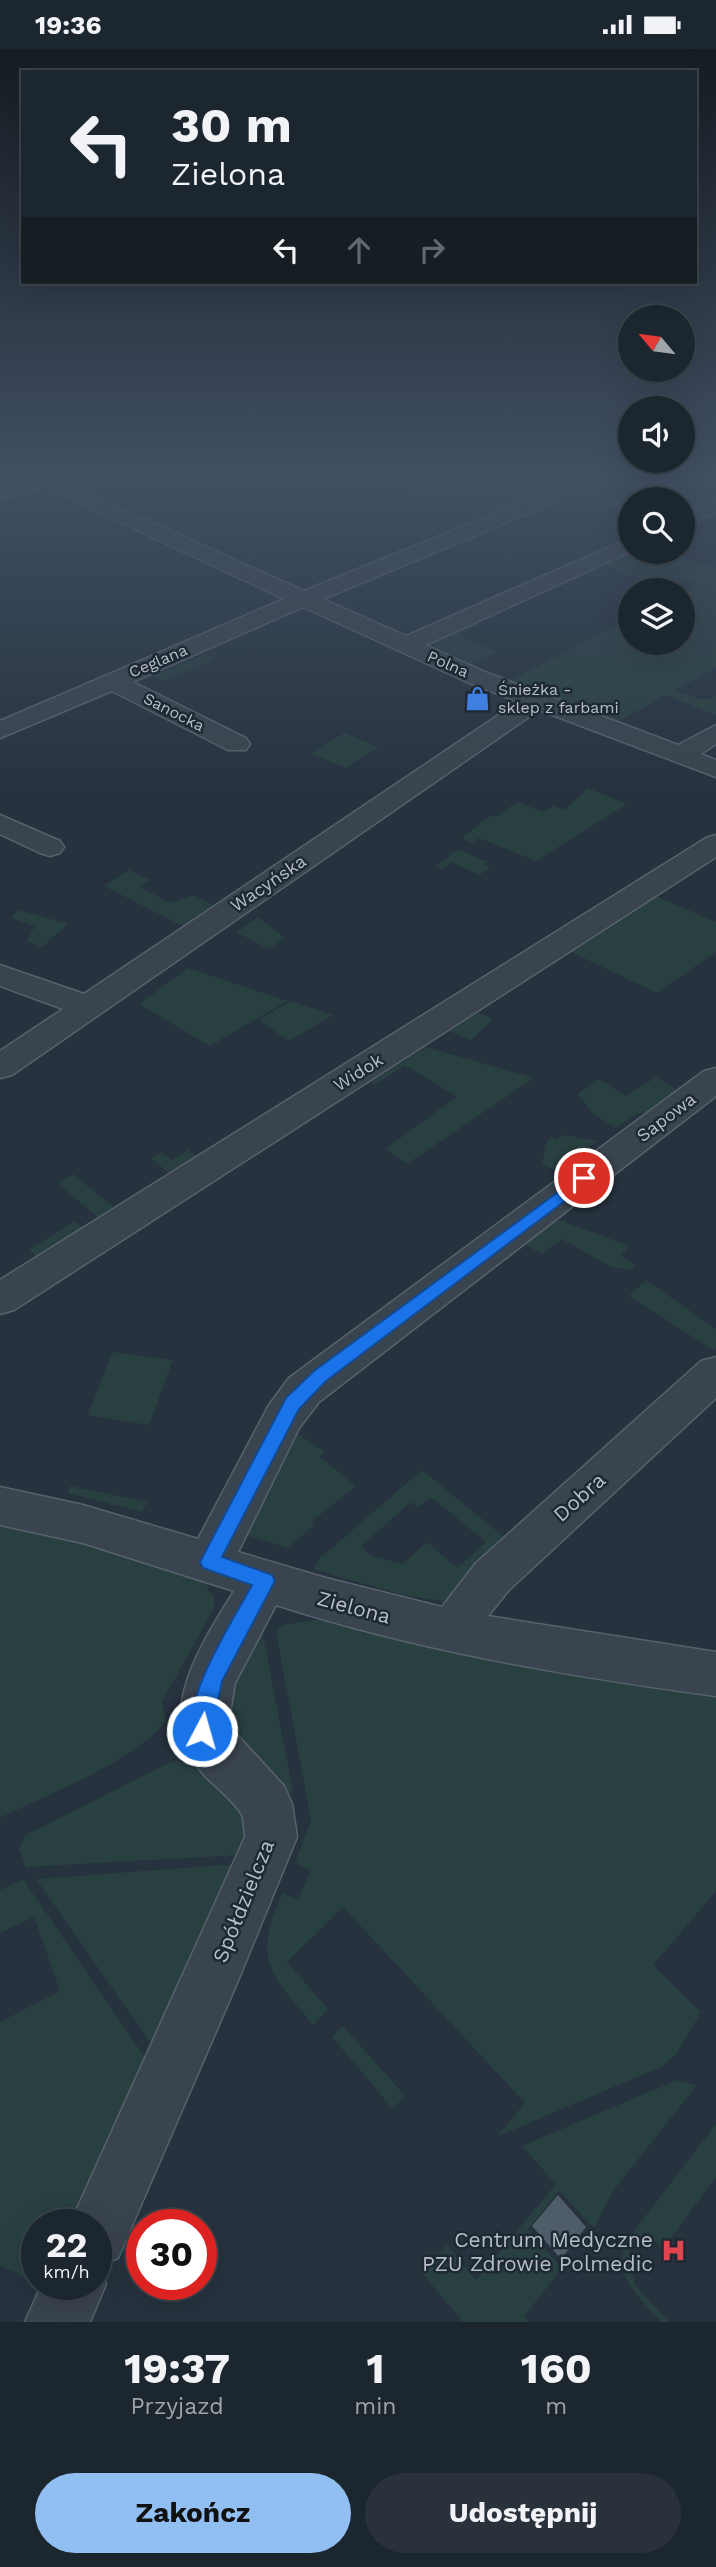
<!DOCTYPE html>
<html lang="pl">
<head>
<meta charset="utf-8">
<style>
	body { margin:0; font-family:"Work Sans",sans-serif; background:#29323a; color:#f1f3f6; height:100vh; display:flex; flex-direction:column; font-size:26px; white-space:nowrap }
	* { box-sizing:border-box; margin:0 }
	p { font-size:23px; color:#a0a5aa }
	.icon { flex:none; width:38px; height:38px; fill:none; stroke:currentColor; stroke-width:2; stroke-linecap:round; stroke-linejoin:round }
	.map { position:relative; height:2273px; overflow:hidden }
	.drawer { display:flex; flex-direction:column; background:#1c262e; flex:1 }
	.drawer>* { flex:none }
	.top-card { position:absolute; left:21px; top:21px; width:676px; height:214px; border-radius:0px; box-shadow:0 7px 28px #0002,0 0 0 2px #3a434a; background:#1c262e; color:#f1f3f6; overflow:hidden }
	.needle { width:46px; rotate:299deg }
	.fabs { position:absolute; left:618px; top:256px; display:grid; gap:14px }
	.fabs a { display:grid; place-items:center; width:77px; height:77px; border-radius:50%; background:#1c262e; box-shadow:0 7px 28px #0002,0 0 0 2px #3a434a; font-size:35px }
	.speed { position:absolute; left:21px; top:2160px; display:flex; gap:14px; font-size:35px; font-weight:700; text-align:center }
	.speed>* { display:grid; place-content:center; width:91px; height:91px; border-radius:50%; background:#1c262e; box-shadow:0 7px 28px #0002,0 0 0 2px #3a434a; line-height:1 }
	.speed small { font-size:18px; font-weight:400 }
	.speed .limit { border:10px solid #d22; background:#fff; color:#111 }
	.pin { position:absolute; display:grid; place-items:center; width:60px; height:60px; color:#fff; margin:-30px; border:4px solid #fff; border-radius:50%; box-shadow:0 2px 7px #0007 }
	.me { position:absolute; width:77px; margin:-38px; rotate:6deg; stroke-linejoin:round; filter:drop-shadow(0 0 5px #0008) }
	.turn { display:flex; align-items:center; gap:24px; height:147px; padding:0 35px; font-size:32px }
	.turn .icon { width:91px; height:91px; stroke-width:2.5 }
	.turn b { display:block; font-size:49px; line-height:60px }
	.lanes { display:flex; align-items:center; height:66px; padding:0 35px; background:#0003; justify-content:center; gap:35px; direction:ltr }
	.lanes .off { opacity:.35 }
	.eta { display:flex; justify-content:space-evenly; align-items:center; height:119px; text-align:center }
	.eta b { font-size:42px; font-weight:700; line-height:49px }
	.button { display:flex; gap:14px; margin-top:auto; padding:14px 35px }
	.button a { flex:1; height:80px; border-radius:42px; background:#92bff2; color:#111; font-size:28px; font-weight:700; line-height:80px; text-align:center }
	.button a+a { background:#29323a; color:#f1f3f6 }
	.status { display:flex; justify-content:space-between; align-items:center; height:49px; padding:0 35px; background:#1c262e; direction:ltr }
	.status svg { height:19px; fill:currentColor }
	.map>svg:first-child { display:block }
	.green { fill:#294040; fill-rule:evenodd }
	.building { fill:#4f5d69 }
	.lines { fill:none; stroke-linecap:round; stroke-linejoin:round }
	.street-casing { stroke:#58626c; stroke-width:3 }
	.secondary-casing { stroke:#58626c; stroke-width:4 }
	.street { fill:#3a444e; fill-rule:evenodd }
	.secondary { fill:#485361; fill-rule:evenodd }
	.route { fill:#1a73e8; stroke:#114b97; stroke-width:2 }
	.labels { text-anchor:middle; dominant-baseline:central; stroke-width:5; stroke-linejoin:round; paint-order:stroke }
	.far-street-label { font-size:16px; fill:#b6bfc9; stroke:#1f2933 }
	.far-poi-label { font-size:16px; fill:#b6bfc9; stroke:#1f2933; text-anchor:start }
	.street-label { font-size:18px; fill:#b6bfc9; stroke:#1f2933 }
	.near-street-label { font-size:21px; fill:#b6bfc9; stroke:#1f2933 }
	.near-poi-label { font-size:21px; fill:#b6bfc9; stroke:#1f2933; text-anchor:end }
</style>
</head>
<body>
<div class="status"><b>19:36</b><svg viewBox="0 0 49 12"><path d="M0 12V9h3v3zM5 12V6h3v6zM10 12V3h3v9zM15 12V0h3v12zM26 1h20v11H26zM47 4h2v5h-2z"/></svg></div>
<div class="map">
<svg width="716" height="2273" viewBox="0 0 716 2273">
	<rect width="100%" height="100%" fill="#26323e"/>
	<path class="green" d="M446,427H497L534,440C566,427 592,422 626,432L600,446L623,455L603,463L545,444L494,465L490,463L496,460L460,445L409,466L380,453Z
		M630,502H668L716,519V619L675,641C690,646 702,655 716,647V666L666,646L620,672L511,631L630,570V593H682L683,545L699,536L678,529H636L599,514Z
		M477,571L482,574L459,586L497,603L472,615L434,597L432,591Z
		M205,605L214,610L164,632L154,627Z
		M344,684L379,698L346,719L311,705Z
		M588,739L627,755L536,812L479,789L473,794L462,789L491,766L496,768L517,753L544,763L553,757L564,761Z
		M458,800L488,813L484,815L491,818L479,826L451,813L443,820L436,817Z
		M129,821L150,831L140,838L170,854L194,846L213,856L183,877L104,837Z
		M656,847L716,873V903L657,944L569,902Z
		M19,861L68,875L42,898L27,892L35,877L11,869Z
		M258,868L285,889L269,900L236,883Z
		M188,919L287,952L210,997L139,955Z
		M291,952L333,966L289,992L259,971Z
		M478,963L493,970L471,991L449,982Z
		M426,998L534,1029L407,1115L385,1100L457,1048L405,1016L376,1035L371,1033Z
		M656,1028L677,1041L647,1063L636,1065L616,1079L595,1066L577,1045L599,1030L626,1047Z
		M564,1086L597,1092L555,1122L542,1114L547,1092L552,1088L557,1091Z
		M188,1101L198,1108L171,1126L151,1109L161,1103L172,1111Z
		M73,1125L117,1161L101,1171L58,1134Z
		M557,1170L629,1197L621,1207L635,1216L630,1221L611,1218L562,1190L542,1205L525,1195Z
		M75,1172L85,1181L40,1210L29,1201Z
		M646,1231L716,1280V1298L713,1301L629,1247Z
		M112,1303L173,1311L149,1376L88,1366Z
		M298,1385L325,1403L320,1408L356,1437L312,1472L314,1476L288,1499L246,1486Z
		M422,1421L509,1492L448,1553L403,1546L313,1520L319,1510ZM431,1448L486,1493L457,1519L427,1493L402,1515L372,1507L361,1497L411,1453L418,1459Z
		M70,1437L147,1453L142,1463L68,1444Z
		M0,1474L102,1499L210,1533L207,1541L214,1547V1559L162,1653L166,1672C134,1713 48,1745 0,1769Z
		M326,1568L716,1642V1842L653,1916L701,1963L677,2004L663,2017L496,2088L525,2054L343,1858L287,1913L328,1960L313,1976C271,1926 251,1909 283,1844L298,1850L311,1821L295,1814L311,1771L276,1583L279,1578C294,1572 310,1574 326,1568Z
		M262,1580L293,1743L290,1745L225,1673L229,1633Z
		M182,1711C206,1714 237,1750 243,1773C246,1784 244,1794 241,1806L26,1818L19,1800L26,1786L173,1712Z
		M237,1815L154,1999L36,1830Z
		M23,1830L148,2013L75,2175H37V2235H48L46,2240L0,2216V1973L60,1942L34,1868L0,1884V1841Z
		M343,1977L405,2047L393,2060L332,1988Z
		M677,2031L697,2036L613,2142L594,2179L559,2142L528,2180L562,2220L524,2267L529,2273H463L422,2224L447,2196L476,2231L556,2135L522,2097Z
		M716,2075V2128L663,2200L645,2182L629,2204L635,2236L669,2273H661C638,2247 607,2222 631,2186Z"/>
	<path class="building" d="M558,2146L586,2178L561,2210L532,2177Z"/>
	<g class="lines">
		<defs>
			<path id="street" d="M22,427H49L304,542L542,445H556L559,449L556,453L323,550L406,587L630,489L632,502L426,596L485,623L678,696L716,676V695L701,705L716,711V728L539,661L12,1026L0,1029V1002L63,960L0,937V916L84,945L518,653L467,633L303,558L133,633L246,689L250,695L246,701H228L112,642L0,689V672L284,550Z
				M694,427H716V437L697,431Z
				M716,450V464L682,477V463Z
				M0,766L60,792L64,798L60,804L50,807L40,804L0,785Z
				M716,786V808L14,1261L0,1265V1231L706,789Z
				M716,1019V1047L319,1353L299,1379L238,1503L326,1529L442,1558L476,1514L701,1312L716,1308V1349L508,1542L488,1567L716,1603V1647C567,1627 419,1602 276,1556L235,1634L228,1676L284,1737L292,1755L297,1788L237,1934L118,2209L99,2217L106,2235L90,2273H25L42,2235H96V2175H70L245,1788C244,1781 244,1772 242,1766C234,1752 216,1738 205,1727C151,1668 200,1598 234,1542L83,1494L0,1476V1438L83,1456L198,1490L269,1356L289,1329L704,1022Z"/>
			<path id="secondary" d="M34,427H67L64,431L0,451V438Z"/>
		</defs>
		<use href="#street" class="street-casing"/>
		<use href="#secondary" class="secondary-casing"/>
		<use href="#street" class="street"/>
		<use href="#secondary" class="secondary"/>
	</g>
	<linearGradient id="sky" x2="0" y2="1"><stop stop-color="#151c22"/><stop offset="0.57" stop-color="#414f63"/><stop offset="1" stop-color="#414f63" stop-opacity="0"/></linearGradient>
	<rect width="716" height="746" fill="url(#sky)"/>
	<path class="route" d="M584,1124L592,1129L590,1133L326,1332L299,1360L222,1508L272,1526L275,1532L222,1632L210,1690L202,1693L194,1690C179,1653 234,1570 252,1536L203,1519L200,1513L286,1349L314,1322Z"/>
	<defs>
		<symbol id="shop-bare" viewBox="-9 -9 18 18"><path d="M-5-2.5h2.3a2.7 3.5 0 0 1 5.4 0H5L5.5 6h-11ZM-1.5-2.5h3a1.5 2.3 0 0 0-3 0Z" fill="#3f7fe0" stroke="#1f2933" stroke-width="2.5" paint-order="stroke"/></symbol>
		<symbol id="hospital-bare" viewBox="-9 -9 18 18"><path d="M-5-5h3v3.5h4V-5h3V5h-3V1.5h-4V5h-3Z" fill="#e0444e" stroke="#1f2933" stroke-width="2.5" paint-order="stroke"/></symbol>
	</defs>
	<g fill-rule="evenodd">
		<use href="#shop-bare" x="460" y="632" width="35" height="35"/>
		<use href="#hospital-bare" x="656" y="2184" width="35" height="35"/>
	</g>
	<g class="labels">
		<g class="far-street-label">
			<text transform="translate(158 612) rotate(-23)">Ceglana</text>
			<text transform="translate(448 615) rotate(24)">Polna</text>
			<text transform="translate(174 663) rotate(27)">Sanocka</text>
		</g>
		<g class="far-poi-label">
			<text x="498" y="640">Śnieżka -<tspan x="498" dy="18">sklep z farbami</tspan></text>
		</g>
		<g class="street-label">
			<text transform="translate(268 834) rotate(-34)">Wacyńska</text>
			<text transform="translate(358 1023) rotate(-32)">Widok</text>
			<text transform="translate(666 1068) rotate(-37)">Sapowa</text>
		</g>
		<g class="near-street-label">
			<text transform="translate(579 1448) rotate(-42)">Dobra</text>
			<text transform="translate(354 1558) rotate(15)">Zielona</text>
			<text transform="translate(243 1852) rotate(-68)">Spółdzielcza</text>
		</g>
		<g class="near-poi-label">
			<text x="653" y="2190">Centrum Medyczne<tspan x="653" dy="24">PZU Zdrowie Polmedic</tspan></text>
		</g>
	</g>
</svg>
<div class="fabs">
<a><svg class="needle" viewBox="-14 -14 28 28"><path d="M0-13l5 13h-10z" fill="#e53935"/><path d="M0 13l5-13h-10z" fill="#a0a5aa"/></svg></a>
<a><svg class="icon" aria-label="sound" viewBox="0 0 24 24"><path d="M4 9h4l5-4v14l-5-4H4zM17 9q2 3 0 6"/></svg></a>
<a><svg class="icon" aria-label="search" viewBox="0 0 24 24"><circle cx="10" cy="10" r="6"/><path d="M15 15l6 6"/></svg></a>
<a><svg class="icon" aria-label="layers" viewBox="0 0 24 24"><path d="M12 4l9 5-9 5-9-5zM3 14l9 5 9-5"/></svg></a>
</div>
<div class="speed"><div>22<small>km/h</small></div><div class="limit">30</div></div>
<div class="pin" style="left:584px;top:1129px;background:#d93025"><svg class="icon" aria-label="arrive" viewBox="0 0 24 24"><path d="M6 21V4h12l-3 4 3 4H6"/></svg></div>
<svg class="me" style="left:202px;top:1682px" viewBox="-20 -20 40 40"><circle r="17" fill="#1a73e8" stroke="#fff" stroke-width="3"/><path d="M0-11L8 9 0 5-8 9z" fill="#fff"/></svg>
<div class="top-card">
<div class="turn"><svg class="icon" aria-label="left" viewBox="0 0 24 24"><path d="M17 20v-9H6M10 6l-5 5 5 5"/></svg><div><b>30 m</b>Zielona</div></div>
<div class="lanes"><svg class="icon" aria-label="left" viewBox="0 0 24 24"><path d="M17 20v-9H6M10 6l-5 5 5 5"/></svg><svg class="icon off" aria-label="ahead" viewBox="0 0 24 24"><path d="M12 20V5M6 11l6-6 6 6"/></svg><svg class="icon off" aria-label="right" viewBox="0 0 24 24"><path d="M7 20v-9h11M14 6l5 5-5 5"/></svg></div>
</div>
</div>
<section class="drawer">
<div class="eta">
<div><b>19:37</b><p>Przyjazd</p></div>
<div><b>1</b><p>min</p></div>
<div><b>160</b><p>m</p></div>
</div>
<div class="button"><a>Zakończ</a><a>Udostępnij</a></div>
</section>
</body>
</html>
